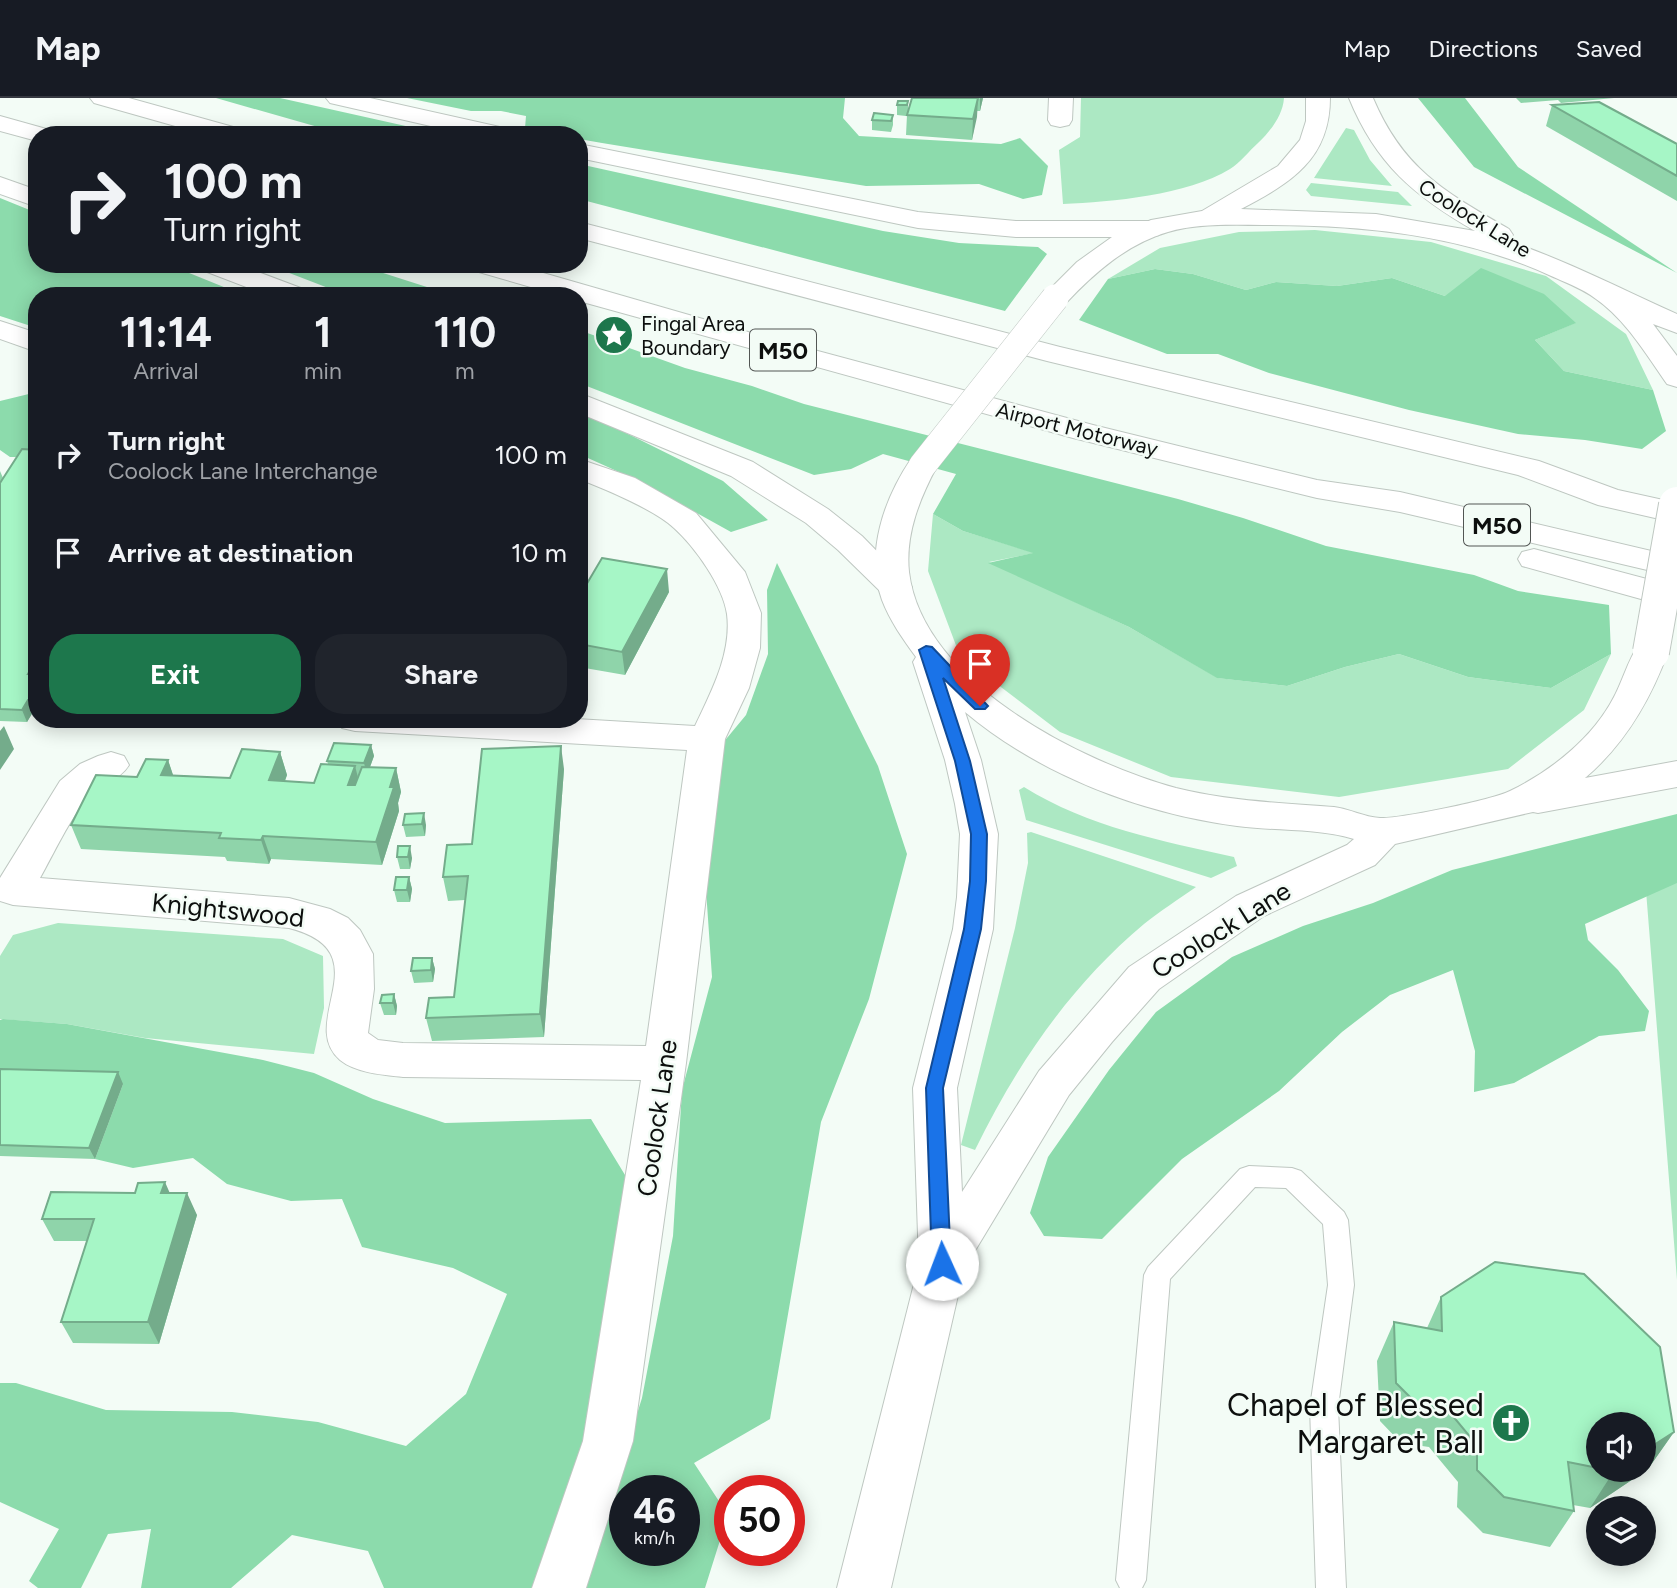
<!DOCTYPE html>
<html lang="en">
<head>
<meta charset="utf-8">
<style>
	body { margin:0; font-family:Figtree,sans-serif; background:#20242c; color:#f1f3f6; height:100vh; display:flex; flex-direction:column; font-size:26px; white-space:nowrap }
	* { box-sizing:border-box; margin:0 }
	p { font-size:23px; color:#9ea1a6 }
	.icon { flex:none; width:38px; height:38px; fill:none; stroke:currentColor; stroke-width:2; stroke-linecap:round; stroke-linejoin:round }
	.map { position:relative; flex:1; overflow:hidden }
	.drawer { position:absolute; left:28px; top:189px; width:560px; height:441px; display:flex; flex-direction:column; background:#171b24; border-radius:28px; box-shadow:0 4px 18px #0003 }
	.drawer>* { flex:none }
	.guide { position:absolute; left:28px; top:28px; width:560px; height:147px; border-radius:28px; box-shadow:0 4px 18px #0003; background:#171b24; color:#f1f3f6; overflow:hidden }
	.fabs { position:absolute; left:1586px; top:1314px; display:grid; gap:14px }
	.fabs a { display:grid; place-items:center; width:70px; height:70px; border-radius:50%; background:#171b24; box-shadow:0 4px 18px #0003; font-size:35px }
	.speed { position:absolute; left:609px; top:1377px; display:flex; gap:14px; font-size:35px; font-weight:700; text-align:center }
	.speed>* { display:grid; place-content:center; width:91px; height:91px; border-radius:50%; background:#171b24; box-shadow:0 4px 18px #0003; line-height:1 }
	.speed small { font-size:18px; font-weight:400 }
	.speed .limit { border:10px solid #d22; background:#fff; color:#111 }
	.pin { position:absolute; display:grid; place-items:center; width:60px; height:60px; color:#fff; margin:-72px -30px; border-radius:50% 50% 50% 0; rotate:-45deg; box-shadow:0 0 7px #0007 }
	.pin .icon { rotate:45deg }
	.me { position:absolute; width:77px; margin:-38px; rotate:358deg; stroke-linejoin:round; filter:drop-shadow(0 0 5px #0008) }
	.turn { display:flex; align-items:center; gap:24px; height:147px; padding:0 21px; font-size:32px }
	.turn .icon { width:91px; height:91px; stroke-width:2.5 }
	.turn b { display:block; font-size:49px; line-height:60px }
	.eta { display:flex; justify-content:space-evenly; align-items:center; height:119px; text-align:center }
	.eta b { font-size:42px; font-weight:700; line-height:49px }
	.primary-button { display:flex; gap:14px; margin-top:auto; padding:14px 21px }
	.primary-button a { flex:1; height:80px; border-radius:28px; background:#1d774c; color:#fff; font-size:28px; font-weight:700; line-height:80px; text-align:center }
	.primary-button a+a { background:#20242c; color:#f1f3f6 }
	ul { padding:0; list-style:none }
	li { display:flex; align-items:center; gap:21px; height:98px; padding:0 21px }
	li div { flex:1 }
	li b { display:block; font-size:26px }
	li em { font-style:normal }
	header { display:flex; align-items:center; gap:42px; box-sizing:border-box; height:98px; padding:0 35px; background:#171b24; border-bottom:2px solid #363941 }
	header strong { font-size:33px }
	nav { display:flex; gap:38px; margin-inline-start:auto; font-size:24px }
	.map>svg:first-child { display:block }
	.green { fill:#ace8c3 }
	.forest { fill:#8cdbac; fill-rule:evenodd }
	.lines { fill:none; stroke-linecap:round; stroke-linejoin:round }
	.lane-casing { stroke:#bec7c1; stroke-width:2 }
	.street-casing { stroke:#bec7c1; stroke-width:2 }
	.secondary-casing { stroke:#bec7c1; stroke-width:2 }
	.highway-casing { stroke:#bec7c1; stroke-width:2 }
	.lane { fill:#fff; fill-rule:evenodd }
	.street { fill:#fff; fill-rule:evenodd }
	.secondary { fill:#fff; fill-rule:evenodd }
	.highway { fill:#fff; fill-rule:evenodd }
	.secondary-bridge-far1-casing { stroke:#bec7c1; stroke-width:28; stroke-linecap:butt }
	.secondary-bridge-casing { stroke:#bec7c1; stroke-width:38; stroke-linecap:butt }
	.secondary-bridge-far1 { stroke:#fff; stroke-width:27 }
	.secondary-bridge { stroke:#fff; stroke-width:36 }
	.wall { fill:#8fd4aa; fill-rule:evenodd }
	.shaded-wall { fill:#74ac8b }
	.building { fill:#a6f6c6; stroke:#74ac8b; stroke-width:2 }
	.route { fill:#1a73e8; stroke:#114b97; stroke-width:2 }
	.labels { text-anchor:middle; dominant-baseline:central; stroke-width:5; stroke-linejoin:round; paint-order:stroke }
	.far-street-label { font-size:21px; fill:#0d0f0e; stroke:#f3fcf6 }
	.far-poi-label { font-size:21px; fill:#0d0f0e; stroke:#f3fcf6; text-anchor:start }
	.shield { fill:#f3fcf6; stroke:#525654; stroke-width:2 }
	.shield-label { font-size:24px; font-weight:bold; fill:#0d0f0e }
	.street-label { font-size:26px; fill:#0d0f0e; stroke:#f3fcf6 }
	.near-poi-label { font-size:32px; fill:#0d0f0e; stroke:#f3fcf6; text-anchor:end }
</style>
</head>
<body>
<header>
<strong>Map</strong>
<nav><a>Map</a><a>Directions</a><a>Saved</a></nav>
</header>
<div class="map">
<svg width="1677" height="1490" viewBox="0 0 1677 1490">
	<rect width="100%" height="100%" fill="#f3fcf6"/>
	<path class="green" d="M1081,0H1284C1283,17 1270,34 1258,45C1249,53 1240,65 1230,71C1187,97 1112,104 1063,106L1059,52L1080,39Z
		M1346,30L1354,32L1370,62L1392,88L1314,80Z
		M1311,85L1398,94L1412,108L1311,98L1306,92Z
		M1315,132L1431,144L1546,178L1626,236L1653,292L1564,273L1535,242L1575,225L1445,198L1392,180L1337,188L1276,184L1246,192L1193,176L1155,171L1108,181L1160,150L1239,134Z
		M933,416L963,433L1035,455L989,464L1129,529L1218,580L1287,588L1345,569L1399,556L1468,579L1551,590L1611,556L1584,612L1508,671L1339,699L1171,679L1060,634L960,558L928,473Z
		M1024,689C1088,729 1162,743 1234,759L1237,768L1211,780L1026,722L1019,692Z
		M1031,734L1196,789C1179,801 1160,813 1144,826C1070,888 1017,966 975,1052L961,1047L1015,830L1028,765L1027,735Z
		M1677,755V1182L1645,780Z
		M58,825L283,841L323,858L324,910L314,956L145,940L67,926L0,921V858L13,837Z"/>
	<path class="forest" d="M216,0H280L446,37H346Z
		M407,0H845L843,20L859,38L1001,46L1020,40L1048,68L1042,97L1023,101L979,86L866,88L602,45L579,41V37H558L525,30L526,18L501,13H471Z
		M1418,0H1465L1518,69L1677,175L1474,69Z
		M579,66L883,133L959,145L1038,149L1047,156L1005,213L579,101Z
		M0,100L37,115V166H167L246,198H37V230L0,218Z
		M266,166H355L455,198H349Z
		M1481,170L1544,196L1576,225L1535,242L1564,273L1653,292L1666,333L1642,351L1585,342L1518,336L1409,312L1269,275L1218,256H1167L1079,222L1108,181L1155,171L1193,176L1246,192L1276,184L1337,188L1392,180L1445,198Z
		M579,232L685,270L752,288L804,306L1178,401L1243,420L1326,448L1474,477L1518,493L1609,507L1611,556L1551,590L1468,579L1399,556L1345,569L1287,588L1217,580L1129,529L988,465L1033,455L963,433L933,416L956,376L883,356L851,371L814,377L579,285Z
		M37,294V359H10L0,352V303Z
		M579,316L612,328L723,383L768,422L731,434L641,384L579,356Z
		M777,465L878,668L907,756L869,901L821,1024L770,1321L694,1365L728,1417L705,1490H582L642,1300L673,1138L682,992L712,879L705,777L703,669L746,617L768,556L767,492ZM625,1393H684V1452H625Z
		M1677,716V785L1585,826L1588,842L1618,872L1649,913L1645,933L1599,938L1514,985L1474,994L1475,953L1453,872L1390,897L1342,934L1279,993L1182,1061L1102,1141L1044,1138L1030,1115L1048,1059L1109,972L1156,914L1232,859L1303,828L1373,805L1452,772Z
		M3,921L67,926L263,962L314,975L373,1001L445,1025L591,1021L625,1077L624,1238L553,1490H384L368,1453L292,1437L231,1490H141L151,1431L108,1436L81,1490H38L29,1483L59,1431L0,1404V1285H16L106,1312L232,1314L318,1324L406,1348L466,1296L507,1196L453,1170L362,1149L342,1101L291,1103L227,1086L193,1060L133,1070L95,1061L123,986L0,982V922Z"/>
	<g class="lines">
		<defs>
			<path id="lane" d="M1249,1068L1292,1070L1301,1073L1344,1114L1348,1122L1354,1187L1338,1309L1346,1490H1316L1310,1309L1328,1187L1323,1126L1286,1090L1255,1089L1170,1181L1146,1482L1142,1490H1120L1116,1482L1144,1177L1148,1169L1240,1071Z"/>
			<path id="street" d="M1049,0H1073L1072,22L1069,27L1060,29L1051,27L1048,22Z
				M0,223L37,235V254L0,241Z
				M579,361L635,380L696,415L745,474L761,515L760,550L749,590L725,641L686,965L633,1343L586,1490H532L583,1343L641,982L403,979C384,977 356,975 340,962C296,924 383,854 289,830L13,807L0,803V780L60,683L80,666L98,658L111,654L124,658L129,667C120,682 100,687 88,700C71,718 53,757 40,780L289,800L330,811L348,820L360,832L373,856L374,891L368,935L378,942L403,945L646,948L687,652L355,633L342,630L337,621H576L695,628C711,594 732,555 727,516C723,488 695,449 674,430C655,412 605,391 579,381Z"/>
			<path id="secondary" d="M1306,0H1330C1330,61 1291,85 1241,111L1376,116L1475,133C1414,98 1376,66 1349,0H1373C1403,71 1445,94 1509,131L1513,137L1509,143C1567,163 1621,191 1677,216V235L1653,226L1677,258V289L1667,286C1646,256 1626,222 1596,201C1582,190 1564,184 1549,177C1459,136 1361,127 1263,127C1233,127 1198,125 1168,134C1127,146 1094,175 1065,206L1055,208L1045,206L1041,200L1077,164L1112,139L1151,122L1202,113L1278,68L1300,42L1306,23Z
				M922,359L933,361L937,368C920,400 905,436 909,474C922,584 1081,664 1176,690C1228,703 1281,705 1334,709C1350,711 1364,719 1380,720C1399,721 1492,702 1510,693C1551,673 1593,640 1614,599C1623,582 1628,562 1639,546L1651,543L1663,546L1668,554C1650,603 1625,646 1585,680L1677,663V689L1538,715L1533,714L1395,746L1375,767L1264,818L1159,891L1112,944L1069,997L964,1171L891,1490H837L919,1166L913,990L953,831L957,799L960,736L955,706L945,662L913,564L916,559C903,541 890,523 882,502C865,455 884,401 911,361ZM965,614C1040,677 1140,715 1237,728C1275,733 1317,730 1354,741L1347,747L1236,798L1129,869L1039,973L962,1094L957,990L993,831L998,736L981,662Z"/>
			<path id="highway" d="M90,0H129L244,32L247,37H207L94,5Z
				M326,0H370L513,32L516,37H470L330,5Z
				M0,18L50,32L53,37H37V43L0,33Z
				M579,46L918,114L1016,123H1150L1159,125L1163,131L1159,137L1150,139H1016L918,130L579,60Z
				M0,79L37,92V109L0,96Z
				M579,124L1060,249L1539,363L1618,392L1677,405V425L1598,407L1518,377L1047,263L579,140Z
				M199,166H237L306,192L310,198H270L202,172Z
				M469,166H512L762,238L1093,327L1317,382L1400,394L1677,459V479L1400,414L1317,400L1073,340L579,203V198H562L472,172Z
				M579,295L753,364L828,411L862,438L912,489L907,496L895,499L883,496L838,452L806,425L731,378L579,315Z
				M1534,451L1677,489V511L1522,468L1518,461L1522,454Z"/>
		</defs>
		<use href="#lane" class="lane-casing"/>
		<use href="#street" class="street-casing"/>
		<use href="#secondary" class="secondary-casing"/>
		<use href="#highway" class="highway-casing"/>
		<use href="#lane" class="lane"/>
		<use href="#street" class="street"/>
		<use href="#secondary" class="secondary"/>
		<use href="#highway" class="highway"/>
		<defs>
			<path id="secondary-bridge-far1" d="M922,368L1055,200"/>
			<path id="secondary-bridge" d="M1651,554L1677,407"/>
		</defs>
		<use href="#secondary-bridge-far1" class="secondary-bridge-far1-casing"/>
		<use href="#secondary-bridge" class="secondary-bridge-casing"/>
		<use href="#secondary-bridge-far1" class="secondary-bridge-far1"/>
		<use href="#secondary-bridge" class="secondary-bridge"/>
	</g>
	<path class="wall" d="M912,0H983L980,13H977L972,42L906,37L907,17L906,18L897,17V7L908,3V13Z
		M1516,0H1614L1561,5L1558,2L1521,5Z
		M1552,7L1677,46V103L1546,28Z
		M893,17V27L891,34L872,32V22Z
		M37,352V614H33L27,624L0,623V373L3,380Z
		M669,494L625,577L579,569V499Z
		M371,647L374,658L370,669L396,670L401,694L398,705L399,713L382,767L271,761L269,766L227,763L225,759L81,751L71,727L137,679L168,662L173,677L230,680L280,654L287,677L285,683L314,685L328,666L327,663Z
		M564,671L544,939L432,943L426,920L454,899L465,802L448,803L443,779L472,746Z
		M405,716L426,727L425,738L406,739L403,727Z
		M398,748L412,760L410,771H400L397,759Z
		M409,779L412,791L410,804H397L394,792Z
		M432,860L435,871L433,884L414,885L411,873Z
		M394,896L397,908L396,917H384L380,905Z
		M0,971L118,974L123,986L95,1061L0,1058Z
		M170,1095L197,1117L159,1246L73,1245L61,1224L87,1143H54L42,1121Z
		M1441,1199L1674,1334L1648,1371L1590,1410L1573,1407L1574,1413L1550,1449L1483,1435L1457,1409L1458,1384L1429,1349L1401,1345L1380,1323L1377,1263L1394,1224L1427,1230ZM1598,1326L1643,1372H1598Z"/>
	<path class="shaded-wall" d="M978,0L977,19L972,42L973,21Z
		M980,0H983L980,13Z
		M667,471L669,494L625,577L622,554Z
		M37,560V581L28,576Z
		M28,602L33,614L27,624L22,612Z
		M4,628L14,651L0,672V633Z
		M371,647L374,658L367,677L364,665Z
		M561,648L564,671L544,939L540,916Z
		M280,654L287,677L276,706L269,682Z
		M168,662L176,686L161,677Z
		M355,668L361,691L348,687Z
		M396,670L401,694L398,705L399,713L382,767L376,744L390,689Z
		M424,715L426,727L425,738L422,726Z
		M263,738L271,761L269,766L261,742Z
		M410,748L412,760L410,771L408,759Z
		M409,779L412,791L410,804L407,792Z
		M432,860L435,871L433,884L431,872Z
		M394,896L397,908L396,917L393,905Z
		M118,974L123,986L95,1061L89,1050Z
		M165,1084L175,1107L161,1095Z
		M187,1095L197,1117L159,1246L148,1224Z
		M1674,1334L1648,1371L1590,1410L1614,1373L1617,1372H1643V1354Z"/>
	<path class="building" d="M912,0H978L973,21L907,17Z
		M898,3H908L907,7H897Z
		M1599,4L1677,46V78L1552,7Z
		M874,15L893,17L891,23L872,22Z
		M22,351L37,352V560L28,576H37V602H28L22,612L0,611V385Z
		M602,460L667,471L622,554L579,546V499Z
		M334,645L371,647L364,665L327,663Z
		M561,648L540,916L426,920L429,900L454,899L468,778L443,779L447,747L472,746L482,651Z
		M242,651L280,654L269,682L314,685L321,666L355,668L348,687H355L362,669L396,670L390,689H394L376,744L263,738L261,742L219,740L221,735L71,727L96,677L137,679L146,661L168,662L161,677L230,680Z
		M424,715L422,726L403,727L405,716Z
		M398,748H410L408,759H397Z
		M396,779H409L407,792H394Z
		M413,860H432L431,872L411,873Z
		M394,896L393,905H380L382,897Z
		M0,971L118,974L89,1050L0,1047Z
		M165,1084L161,1095H187L148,1224H61L94,1121H42L51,1094L135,1095L138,1085Z
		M1495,1164L1584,1176L1660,1249L1674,1334L1643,1354V1326H1598V1370L1568,1364L1574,1413L1504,1399L1477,1372V1347L1447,1311L1418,1307L1396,1285L1394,1224L1442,1233L1441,1199Z"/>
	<path class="route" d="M926,548L932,549L988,608L985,611H975L943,580L970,663L987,736L986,783L981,831L943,990L951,1166L948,1172L942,1174L935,1172L932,1166L926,990L964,831L970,783L971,736L955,663L919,552Z"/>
	<defs>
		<symbol id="sight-disc" viewBox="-11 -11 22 22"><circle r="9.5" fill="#1d774c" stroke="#f3fcf6"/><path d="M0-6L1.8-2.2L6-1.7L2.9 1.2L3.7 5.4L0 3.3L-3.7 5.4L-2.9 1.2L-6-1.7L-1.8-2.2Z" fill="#fff"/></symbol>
		<symbol id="church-disc" viewBox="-11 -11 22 22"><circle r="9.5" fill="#1d774c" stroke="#f3fcf6"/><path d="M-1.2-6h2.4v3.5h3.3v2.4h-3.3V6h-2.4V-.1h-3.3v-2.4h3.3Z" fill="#fff"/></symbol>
	</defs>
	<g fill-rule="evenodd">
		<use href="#sight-disc" x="592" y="215" width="44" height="44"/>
		<use href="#church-disc" x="1489" y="1303" width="44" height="44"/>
	</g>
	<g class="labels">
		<g class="far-street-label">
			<text transform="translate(1475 120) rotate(32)">Coolock Lane</text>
			<text transform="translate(1077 331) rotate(14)">Airport Motorway</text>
		</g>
		<g class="far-poi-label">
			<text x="641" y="225">Fingal Area<tspan x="641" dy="24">Boundary</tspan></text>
		</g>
		<g class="shield">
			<rect x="750" y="231.5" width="66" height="41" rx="5"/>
			<rect x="1464" y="406.5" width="66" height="41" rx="5"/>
		</g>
		<g class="shield-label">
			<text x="783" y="252">M50</text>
			<text x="1497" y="427">M50</text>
		</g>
		<g class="street-label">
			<text transform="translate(228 812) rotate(6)">Knightswood</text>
			<text transform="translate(1221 832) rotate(-32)">Coolock Lane</text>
			<text transform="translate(657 1020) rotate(-82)">Coolock Lane</text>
		</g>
		<g class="near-poi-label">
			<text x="1484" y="1307">Chapel of Blessed<tspan x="1484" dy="37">Margaret Ball</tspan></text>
		</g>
	</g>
</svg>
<div class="fabs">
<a><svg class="icon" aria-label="sound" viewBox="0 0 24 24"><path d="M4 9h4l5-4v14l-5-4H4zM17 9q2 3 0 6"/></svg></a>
<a><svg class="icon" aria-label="layers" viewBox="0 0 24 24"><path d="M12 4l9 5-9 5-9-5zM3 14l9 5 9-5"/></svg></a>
</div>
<div class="speed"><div>46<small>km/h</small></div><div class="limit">50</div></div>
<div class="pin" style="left:980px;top:608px;background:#d93025"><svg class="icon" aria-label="arrive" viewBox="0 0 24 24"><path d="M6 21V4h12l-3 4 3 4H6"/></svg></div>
<svg class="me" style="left:942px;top:1166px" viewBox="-20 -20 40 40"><circle r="19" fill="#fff"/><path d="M0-13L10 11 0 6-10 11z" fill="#1a73e8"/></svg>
<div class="guide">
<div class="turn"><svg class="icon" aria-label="right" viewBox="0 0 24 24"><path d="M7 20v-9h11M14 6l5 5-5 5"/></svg><div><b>100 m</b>Turn right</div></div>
</div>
<section class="drawer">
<div class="eta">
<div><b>11:14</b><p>Arrival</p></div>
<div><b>1</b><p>min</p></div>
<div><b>110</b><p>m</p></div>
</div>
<ul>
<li><svg class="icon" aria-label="right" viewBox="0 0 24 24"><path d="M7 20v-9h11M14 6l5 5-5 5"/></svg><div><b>Turn right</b><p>Coolock Lane Interchange</p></div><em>100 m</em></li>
<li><svg class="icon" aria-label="arrive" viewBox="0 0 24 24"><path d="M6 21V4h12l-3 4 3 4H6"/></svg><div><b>Arrive at destination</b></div><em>10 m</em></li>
</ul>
<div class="primary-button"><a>Exit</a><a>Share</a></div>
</section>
</div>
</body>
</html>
